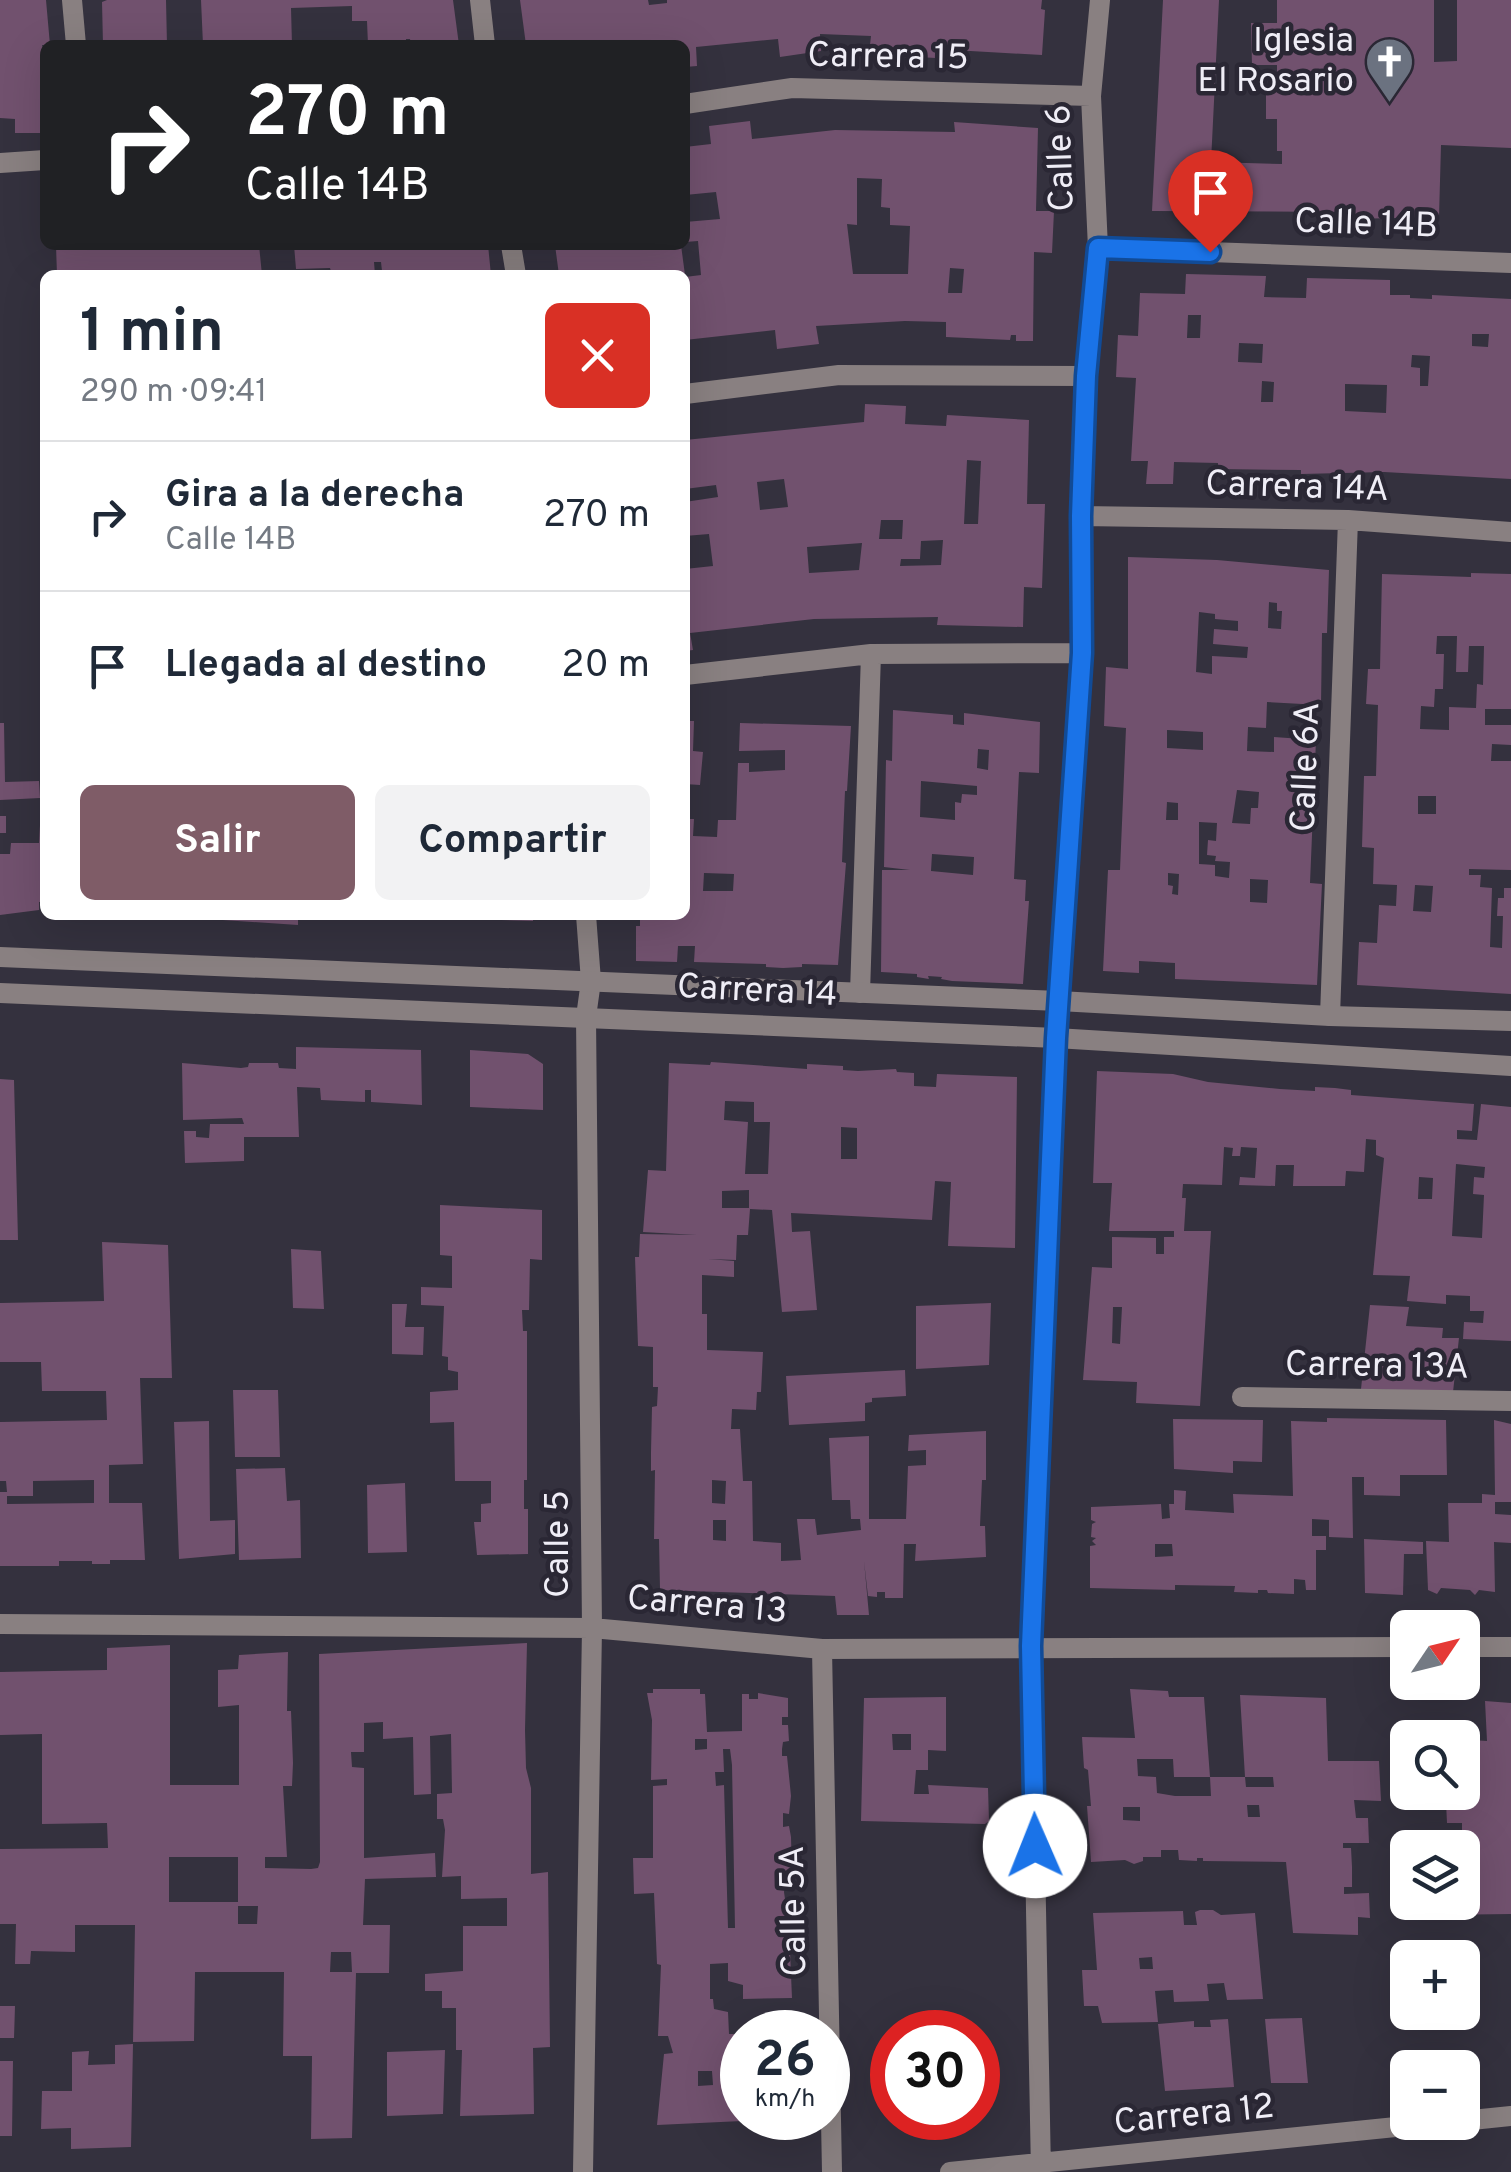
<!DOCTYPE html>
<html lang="es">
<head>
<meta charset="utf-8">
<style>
	body { margin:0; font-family:Overpass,sans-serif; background:#f2f2f3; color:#1f2937; height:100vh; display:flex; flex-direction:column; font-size:38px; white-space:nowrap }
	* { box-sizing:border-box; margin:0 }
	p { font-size:32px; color:#747a83 }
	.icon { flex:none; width:55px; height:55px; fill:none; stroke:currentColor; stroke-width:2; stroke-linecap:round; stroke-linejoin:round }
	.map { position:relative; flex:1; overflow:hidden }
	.drawer { position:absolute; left:40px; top:270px; width:650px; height:650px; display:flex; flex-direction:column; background:#fff; border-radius:15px; box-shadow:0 10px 40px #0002 }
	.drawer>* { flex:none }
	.top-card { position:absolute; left:40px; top:40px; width:650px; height:210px; border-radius:15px; box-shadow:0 10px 40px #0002; background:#202124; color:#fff; overflow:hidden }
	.needle { width:65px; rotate:55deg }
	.controls { position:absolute; left:1390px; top:1610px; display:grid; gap:20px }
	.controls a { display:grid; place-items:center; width:90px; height:90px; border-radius:15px; background:#fff; box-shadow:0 10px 40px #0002; font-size:50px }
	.speed { position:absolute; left:720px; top:2010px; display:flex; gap:20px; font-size:50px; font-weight:700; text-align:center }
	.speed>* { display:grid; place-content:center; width:130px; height:130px; border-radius:50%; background:#fff; box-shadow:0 10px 40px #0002; line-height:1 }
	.speed small { font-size:25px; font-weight:400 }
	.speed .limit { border:15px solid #d22; background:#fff; color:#111 }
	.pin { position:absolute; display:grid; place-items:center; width:85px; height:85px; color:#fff; margin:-102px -42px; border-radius:50% 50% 50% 0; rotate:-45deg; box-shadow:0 0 10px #0007 }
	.pin .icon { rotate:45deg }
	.me { position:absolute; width:110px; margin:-55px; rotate:359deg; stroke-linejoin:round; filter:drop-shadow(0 0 8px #0008) }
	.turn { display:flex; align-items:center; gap:35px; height:210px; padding:0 40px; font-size:45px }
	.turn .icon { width:130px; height:130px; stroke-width:2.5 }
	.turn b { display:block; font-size:70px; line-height:85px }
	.round { display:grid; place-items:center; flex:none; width:105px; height:105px; border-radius:15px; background:#f2f2f3 }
	.head { display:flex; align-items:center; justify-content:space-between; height:170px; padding:0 40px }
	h1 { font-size:60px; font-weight:700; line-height:75px }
	.button { display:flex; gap:20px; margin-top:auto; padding:20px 40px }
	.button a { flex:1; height:115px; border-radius:15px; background:#7f5c67; color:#fff; font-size:40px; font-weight:700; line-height:115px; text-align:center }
	.button a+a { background:#f2f2f3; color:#1f2937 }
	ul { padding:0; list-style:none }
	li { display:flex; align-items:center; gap:30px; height:150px; padding:0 40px; border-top:2px solid #e0e1e3 }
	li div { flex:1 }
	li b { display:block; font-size:38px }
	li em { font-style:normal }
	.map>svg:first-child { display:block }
	.building { fill:#71516e; fill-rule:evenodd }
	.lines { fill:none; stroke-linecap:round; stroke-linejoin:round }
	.minor { stroke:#898081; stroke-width:20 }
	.tertiary { stroke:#898081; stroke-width:20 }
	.route-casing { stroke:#114b97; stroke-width:25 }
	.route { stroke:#1a73e8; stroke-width:18 }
	.labels { text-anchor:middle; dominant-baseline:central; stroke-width:9; stroke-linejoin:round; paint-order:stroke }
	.poi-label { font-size:35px; fill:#efedf6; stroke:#2a2734; text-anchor:end }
	.street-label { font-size:35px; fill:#efedf6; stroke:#2a2734 }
</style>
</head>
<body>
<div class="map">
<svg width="1511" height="2172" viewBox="0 0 1511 2172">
	<rect width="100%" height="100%" fill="#34313e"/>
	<path class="building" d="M0,0H46L50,45H42L45,56V133H15V119L0,118Z
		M107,0H166L167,45H103L102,2Z
		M201,0H453L459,45H411L410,39H406V45H368L367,21H352V6L291,8L292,45H203Z
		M520,0H648L649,5L667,3V0H1042L1041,9L1045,10L1042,55L953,50L952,59L869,54L871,36L820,34L821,51L780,57L778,39L696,47L697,66L685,67V45H526Z
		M1163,0H1219L1211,162L1282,164V151H1277V119H1266V87H1277V65H1252L1251,23H1277V0H1434V62L1457,61V0H1511V148L1441,145L1439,217L1349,219V212L1152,211Z
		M750,121L752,139L835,130L955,132L954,122L1038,128L1036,211H1054L1052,253L1034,252L1033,341H1016V335H1011L1010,340L946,337V322L905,321L816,326L819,344L777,349L775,330L685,340V277L701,275L698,241L685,242V222L720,219L716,192L685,195V147L711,144L709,126ZM857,178L882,179L881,207L890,208V225L910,226L908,274H853L847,224L857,225ZM950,268L964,269L962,293H948Z
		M56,245H259L262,275H107V270L97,271L98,275H57Z
		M294,245H488L491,275H390V271H382L381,262H374L375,275H332L330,268L296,269Z
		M555,245H681L685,275H559Z
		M1186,274L1266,276L1264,297L1306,298L1307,278L1390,280V295H1410V298L1432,299V295L1511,299V479L1384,472L1301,474V470L1218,469V463L1174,462L1173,484H1146L1148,461H1131L1136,378L1116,377L1118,335L1138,336L1140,293L1185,294ZM1188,315H1201L1200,338H1187ZM1472,334H1489L1488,347L1472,346ZM1239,343L1263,344L1262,363L1238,362ZM1412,355L1430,356L1428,386H1420V368L1411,367ZM1262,381L1274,382L1273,402H1261ZM1345,384L1387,385L1386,413L1345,411Z
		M865,404L906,406L905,424L946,426L947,415L1029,420L1027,504H1045L1042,588L1024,587L1023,627L937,625L938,617L814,619L690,633L693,650L685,651V569L713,566L709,534L685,536V502L718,497L716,485L685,489V440L864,422ZM967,460L981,461L978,524H964ZM784,479L788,507L760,510L757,482ZM881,520H903L902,539H879ZM943,540L941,565L900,566L901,559H920L921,541ZM862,543L859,570L809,573L807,547Z
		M1128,557L1217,560L1329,570L1327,633H1322L1321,705L1267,702L1266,728L1248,727L1247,751L1274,752V737L1316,740L1310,883L1322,884L1317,985L1175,979V963L1139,961V973L1103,971L1108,870H1120L1126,728L1104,726L1106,667L1128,669ZM1269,602L1277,603V611H1282L1281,629L1268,628ZM1199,612L1215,614V619L1238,621V631L1214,629L1213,644L1248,647L1247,658L1212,656V674L1196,672ZM1167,730L1203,732V750L1167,748ZM1237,790L1259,792L1258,808H1251L1250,824L1232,823ZM1167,802L1178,803V820H1166ZM1199,822L1217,823L1216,841L1208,840L1207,855L1216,856L1215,861L1230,862L1229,878L1215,876V865L1199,864ZM1168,873L1179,874L1178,895L1172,894L1173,886L1168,885ZM1250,879L1268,880L1267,903L1250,902Z
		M1471,573L1511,574V709H1485V725H1511V745L1492,744L1491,761H1511V870L1469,869V875H1481L1480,887L1492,888L1490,947L1502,948L1503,916H1497L1498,898H1504V888H1511V994L1357,985L1359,942L1377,943L1379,905L1396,906L1397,885L1373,884L1374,848L1362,847L1364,776H1376L1378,705L1366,704L1368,669H1380L1382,574L1471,577ZM1437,636H1457L1456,672H1468L1469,646H1484L1483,685L1477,684L1476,708L1449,707V730L1420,729L1421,706L1434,707L1435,689H1443L1444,654H1436ZM1418,796H1436V814H1418ZM1415,885L1433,886L1431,912L1413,911Z
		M893,710L953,715V724L964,725V713L1040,722L1039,773L1019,772L1014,879L1026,880L1025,901H1029L1023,984L952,981L941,979L942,977L928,976L929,979L917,977V974L881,972L882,870H910L884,867L886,760L892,761ZM978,749L989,750L988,770L977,768ZM921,781L977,786V795L962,794L961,803L955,802V820L920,817ZM932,854L974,857L973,875L931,871Z
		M685,721H694L693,751L703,752L700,785L685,784Z
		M0,723H4L5,782L39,781L40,798L0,800Z
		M740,723L851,726L847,791H845L842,862L846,863L838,965L802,964V967L783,968L766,967V964L694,962L695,946H678L677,962L636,961V926H640V915H685V819H694L693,836L717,837L718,820H736L738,763H749V772L785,770V750L739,751ZM704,873L734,874L733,891H703Z
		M0,816H6V833H0Z
		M40,825H45V902H39V910L0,915V854H10L11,843H39Z
		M122,915H161L162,920L122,918Z
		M193,915H298V925L193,918Z
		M465,915H533V921L465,919Z
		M296,1047L421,1050L422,1105L371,1102V1090H365V1102L321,1100L320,1088L297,1087L299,1137H244V1161L185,1163L184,1131H196V1137L209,1138L210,1124H244L242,1118L183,1120L182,1063L241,1068L248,1067L249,1063H278L279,1068L296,1069Z
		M470,1050L528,1054L543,1064V1110L470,1107Z
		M711,1062L807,1069V1064L843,1066V1070L858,1071L896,1069L897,1072L914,1073V1086L936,1087L937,1074L1017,1077L1015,1248L948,1246L951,1182L935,1181L932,1220L791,1213L792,1232L810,1231L817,1310L782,1312L772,1210L750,1209L748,1235H737L736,1260L708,1259L734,1261V1277L702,1275V1314H707V1350L763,1352L761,1392H757L756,1410L732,1409L731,1429H740L743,1481H752L753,1541L781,1543V1561L801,1560L797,1519H815L817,1535L861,1530L860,1519H851L850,1500H832L829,1438L869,1436V1519H906L908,1466L926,1465V1450L908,1451L909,1435L986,1431V1480H982L980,1526H985L986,1557L915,1561L916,1544H904L903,1598H885V1592H877V1597L868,1596L864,1561L869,1615H837L835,1596L660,1590L659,1539H654L655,1470L651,1471V1452L652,1407L657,1406L658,1387H653V1347L638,1346L635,1257H639L640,1234L697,1235L643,1232L648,1170L666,1171L669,1063L710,1065ZM725,1101L754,1102V1122H770L768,1174H745L748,1122L724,1120ZM841,1127L857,1128V1159H841ZM749,1190V1208H722V1191ZM712,1480L726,1481L725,1504L712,1503ZM713,1520H726V1541L713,1540Z
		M1097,1071L1173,1074L1208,1082L1280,1089L1315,1091V1087L1335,1088L1351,1090V1095L1474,1104L1472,1131L1457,1130V1139L1477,1140L1481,1104L1511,1107V1341L1463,1339L1464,1322L1483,1323L1484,1311H1470V1296L1446,1295V1304L1407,1301L1410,1276L1373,1275L1384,1158L1376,1155V1140L1366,1139L1364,1172L1346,1171L1345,1186H1293L1294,1165H1276L1275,1186L1239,1185L1240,1177L1255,1178L1257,1148L1241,1147L1240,1156H1232L1233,1148L1224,1147L1222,1185L1183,1184L1182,1198H1186L1184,1231H1211L1200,1406L1136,1403L1137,1382L1083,1380L1092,1267L1112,1268V1237L1156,1238V1254H1164V1237H1174V1231H1109L1112,1183H1093ZM1456,1164L1485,1167L1484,1178L1474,1177L1473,1194L1484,1195L1482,1238L1452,1236ZM1419,1177L1433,1178L1432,1199H1418ZM1113,1307H1122L1120,1344L1112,1343Z
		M0,1079L14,1080L18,1240H0Z
		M440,1205L542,1210V1260L530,1259L529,1310H522L523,1331H527V1480H524V1509H528V1554L477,1555L474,1522H481V1504L491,1503V1481H455L454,1422L430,1423V1392L458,1390V1372L448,1370V1357L442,1356L444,1306L421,1305V1287L452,1288V1256L440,1255Z
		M102,1242L168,1245L172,1378H140L143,1464L109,1465V1503H142L145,1560H110V1564H92V1561H59V1566H0V1492H7L6,1481H0V1422L107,1420L106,1391H42L41,1362H0V1303L104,1301ZM94,1480V1503L7,1504V1496H33V1481Z
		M291,1249L321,1251L324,1309L293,1308Z
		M991,1303L989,1365L916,1369V1306Z
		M392,1304H407L405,1327H424L423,1355L392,1354Z
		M1370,1305L1409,1307L1406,1326L1443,1328L1442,1338H1459L1453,1392L1361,1389Z
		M905,1370L906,1396L872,1398V1402L865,1403V1421L789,1425L786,1376Z
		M233,1390H278L280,1457H235Z
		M1327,1418L1446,1420L1447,1475H1400V1496L1364,1495V1477H1352L1353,1538L1329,1537V1520L1312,1519V1536H1326V1550H1316V1590H1306L1305,1580L1294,1579V1594L1268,1593L1267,1590H1258V1593L1234,1592L1235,1586L1175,1585V1590L1090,1588V1546L1096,1545L1092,1541L1096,1538L1091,1537L1092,1524L1096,1522L1091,1520V1507L1161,1504L1162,1519L1170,1518L1169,1504H1174V1490L1186,1491L1185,1510L1234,1513L1233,1494L1293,1496L1291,1421L1327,1422ZM1155,1544H1172L1173,1556L1155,1557Z
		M1173,1419L1263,1420L1262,1462L1233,1461V1473L1174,1469Z
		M1494,1420L1511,1424V1502H1495V1514L1511,1515V1543L1494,1542L1495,1592L1479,1590L1475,1595L1470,1590L1441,1588L1437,1594L1428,1590L1426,1541L1449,1542L1448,1503H1482V1494L1495,1495Z
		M209,1421L210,1521L235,1520V1554L179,1559L174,1422Z
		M285,1468L287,1501L300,1500L301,1558L239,1560L236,1469Z
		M405,1483L407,1552L368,1553L367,1485Z
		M1364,1539L1423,1542V1554H1404L1403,1595L1365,1593Z
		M527,1643L525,1730L526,1768L531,1788V1874L548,1872L550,2047L533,2048L534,2114L460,2116L462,2050H456V2008H442V1991H425V1974L463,1971V1926H507V1898L461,1899V1876L442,1877L445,1830L443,1819H437V1794L452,1793L451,1734L430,1736L431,1794L414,1795L413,1737L383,1739V1722L364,1723V1752H351L352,1767L364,1768V1858L435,1853L436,1877L365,1879L363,1925H390L389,1973H356L352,2138L311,2139L312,2056H283L284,1972H195L194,2041L133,2042L135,1925H75V1952L31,1951L30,1964H15L16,1924H0V1849L108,1848L107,1823L42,1824V1734L0,1735V1672L107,1670V1648L170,1645V1785H239V1705L218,1707V1670L238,1669L239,1655L288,1652L287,1711H291L293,1763L292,1786H283L287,1857H265V1868L311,1869L318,1868L320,1862L319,1654ZM169,1857H238V1902H169ZM238,1906H258L257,1924H238ZM331,1952H351L352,1972H330Z
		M653,1689H700V1694H705L707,1732L742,1731V1694H749V1699H758V1693L788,1698V1717H782V1725H788L789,1741L783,1742L782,1749V1756H787L791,1796L789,1814L783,1813V1827L789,1826L791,1837L792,1874L790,1884H785L784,1892L785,1899H791L792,1910L789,1928L792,1998L743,1999V1985L728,1981V1963L710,1964V1999H713L714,2009L728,2012L729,2034H742V2121L657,2125L664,2054L673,2053L668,2036H658L661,1965L657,1964L654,1893L634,1894L633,1858H653V1786L667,1785V1779L651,1780L652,1720L647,1693H653ZM695,1739H707V1749L695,1750ZM723,1749H730L732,1765L735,1928H728L724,1785L716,1786L715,1772H724ZM698,2071H712L713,2085L698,2086Z
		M1130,1689L1168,1691L1169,1697H1204L1210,1777H1174L1173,1759H1137L1138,1776L1156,1777L1157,1793L1175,1796H1211L1210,1777H1245L1246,1787H1274L1273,1777H1245L1240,1695L1326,1698L1328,1761H1379L1381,1801L1354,1800L1356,1818H1368L1369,1843H1343V1848H1351L1352,1867V1887H1344V1894L1369,1893L1370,1918L1358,1917V1935L1293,1933L1286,1862L1203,1861V1858H1197V1861L1179,1860L1178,1850H1161V1857H1143V1861L1134,1864L1125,1860L1091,1862L1087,1806H1091L1088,1770L1084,1768L1082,1737L1135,1738ZM1247,1805H1259L1260,1817H1248ZM1123,1807H1140V1821L1123,1820Z
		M946,1697V1751L928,1750V1770H916L914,1794H929L928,1785L988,1788L989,1821L985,1824L861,1821L864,1698ZM892,1734H911V1750H893Z
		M1485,1701L1511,1703V1914L1436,1915L1435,1902H1462V1861L1477,1860L1476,1841L1462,1842V1823H1447L1446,1802L1474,1803L1471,1740L1487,1741Z
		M1200,1910H1213L1221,1915L1255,1913L1263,1999L1227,2000L1224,1983L1207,1984L1209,2001L1174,2002L1173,1990L1155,1991L1158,2022L1102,2023L1098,2006H1084L1082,1970H1097L1093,1913L1183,1911L1184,1925H1197L1195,1912ZM1152,1957L1153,1969H1140L1139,1958Z
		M0,2006H15L14,2038H0Z
		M1302,2018L1308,2083H1271L1265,2019Z
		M1228,2019L1234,2087L1165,2091L1158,2024L1194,2021V2027H1211L1210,2020Z
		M133,2044L131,2147L71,2149V2128L41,2129L42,2091H72V2052L89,2051L88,2065L115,2064V2045Z
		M445,2050L443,2114L387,2116V2052Z
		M0,2061H13L12,2136H0Z"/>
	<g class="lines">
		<path class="minor" d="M72,0L76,45
			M480,0L485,45
			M685,104L792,88L1091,96
			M0,163L45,160
			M511,245L516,275
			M1098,248L1511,263
			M685,394L839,375L1085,376
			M1081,516L1348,520L1511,532
			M685,675L871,654L1082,653
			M860,993L871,654
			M1330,1016L1348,520
			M1242,1397L1511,1401
			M0,1624L592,1628L822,1649L1408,1647
			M1462,1647H1511
			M822,1649L832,2172
			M1462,2121L1511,2116
			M583,2172L592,1628L586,1017L591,981L586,915
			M950,2172L1445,2122
			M1041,2172L1031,1647L1056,1038L1082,653L1081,516L1085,376L1098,248L1091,96L1100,0"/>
		<path class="tertiary" d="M0,957L1059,1001L1330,1016L1511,1021
			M0,993L1056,1038L1511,1066"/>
	</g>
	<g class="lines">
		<defs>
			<path id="route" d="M1035,1846L1031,1646L1056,1038L1082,653L1081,516L1086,376L1098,248L1210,252"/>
		</defs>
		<use href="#route" class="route-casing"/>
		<use href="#route" class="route"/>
	</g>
	<defs>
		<symbol id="church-pin" viewBox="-11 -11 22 30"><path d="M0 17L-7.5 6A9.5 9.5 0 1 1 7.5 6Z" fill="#6b7280" stroke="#2a2734"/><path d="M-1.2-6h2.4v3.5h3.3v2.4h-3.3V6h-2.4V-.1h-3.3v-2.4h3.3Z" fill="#fff"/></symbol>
	</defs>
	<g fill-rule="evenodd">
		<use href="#church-pin" x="1362" y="34" width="55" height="75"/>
	</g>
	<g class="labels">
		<g class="poi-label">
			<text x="1354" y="42">Iglesia<tspan x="1354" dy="40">El Rosario</tspan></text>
		</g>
		<g class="street-label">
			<text transform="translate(888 58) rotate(1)">Carrera 15</text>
			<text transform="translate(1062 158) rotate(-92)">Calle 6</text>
			<text transform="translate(1366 225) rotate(2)">Calle 14B</text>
			<text transform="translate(1297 488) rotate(2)">Carrera 14A</text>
			<text transform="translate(1307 767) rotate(-88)">Calle 6A</text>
			<text transform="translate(757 992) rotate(3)">Carrera 14</text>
			<text transform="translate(1377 1367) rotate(1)">Carrera 13A</text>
			<text transform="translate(559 1544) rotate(-90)">Calle 5</text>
			<text transform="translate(707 1606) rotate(5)">Carrera 13</text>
			<text transform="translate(795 1911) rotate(-91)">Calle 5A</text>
			<text transform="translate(1194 2116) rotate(-6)">Carrera 12</text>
		</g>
	</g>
</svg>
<div class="controls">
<a><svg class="needle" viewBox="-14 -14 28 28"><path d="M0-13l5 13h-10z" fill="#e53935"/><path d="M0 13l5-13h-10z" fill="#747a83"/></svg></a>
<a><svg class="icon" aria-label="search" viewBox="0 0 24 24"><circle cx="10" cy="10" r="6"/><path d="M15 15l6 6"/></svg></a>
<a><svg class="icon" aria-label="layers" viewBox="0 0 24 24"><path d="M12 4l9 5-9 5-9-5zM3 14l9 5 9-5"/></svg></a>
<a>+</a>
<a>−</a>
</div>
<div class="speed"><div>26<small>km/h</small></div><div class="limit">30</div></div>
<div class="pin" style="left:1210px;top:252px;background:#d93025"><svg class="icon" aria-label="arrive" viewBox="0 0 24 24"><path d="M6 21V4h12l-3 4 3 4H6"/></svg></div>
<svg class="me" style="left:1035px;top:1846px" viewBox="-20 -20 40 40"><circle r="19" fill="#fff"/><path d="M0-13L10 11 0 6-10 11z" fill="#1a73e8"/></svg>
<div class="top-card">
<div class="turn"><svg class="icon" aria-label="right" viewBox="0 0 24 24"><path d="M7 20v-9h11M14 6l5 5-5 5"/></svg><div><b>270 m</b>Calle 14B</div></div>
</div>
<section class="drawer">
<div class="head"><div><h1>1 min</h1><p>290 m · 09:41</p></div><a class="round" style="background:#d93025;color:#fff"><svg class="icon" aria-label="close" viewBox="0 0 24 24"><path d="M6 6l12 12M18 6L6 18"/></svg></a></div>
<ul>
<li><svg class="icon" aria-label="right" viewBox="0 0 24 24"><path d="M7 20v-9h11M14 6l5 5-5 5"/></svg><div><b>Gira a la derecha</b><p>Calle 14B</p></div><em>270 m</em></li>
<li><svg class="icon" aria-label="arrive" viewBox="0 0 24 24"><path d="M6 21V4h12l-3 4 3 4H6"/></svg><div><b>Llegada al destino</b></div><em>20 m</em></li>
</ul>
<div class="button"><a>Salir</a><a>Compartir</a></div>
</section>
</div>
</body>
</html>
